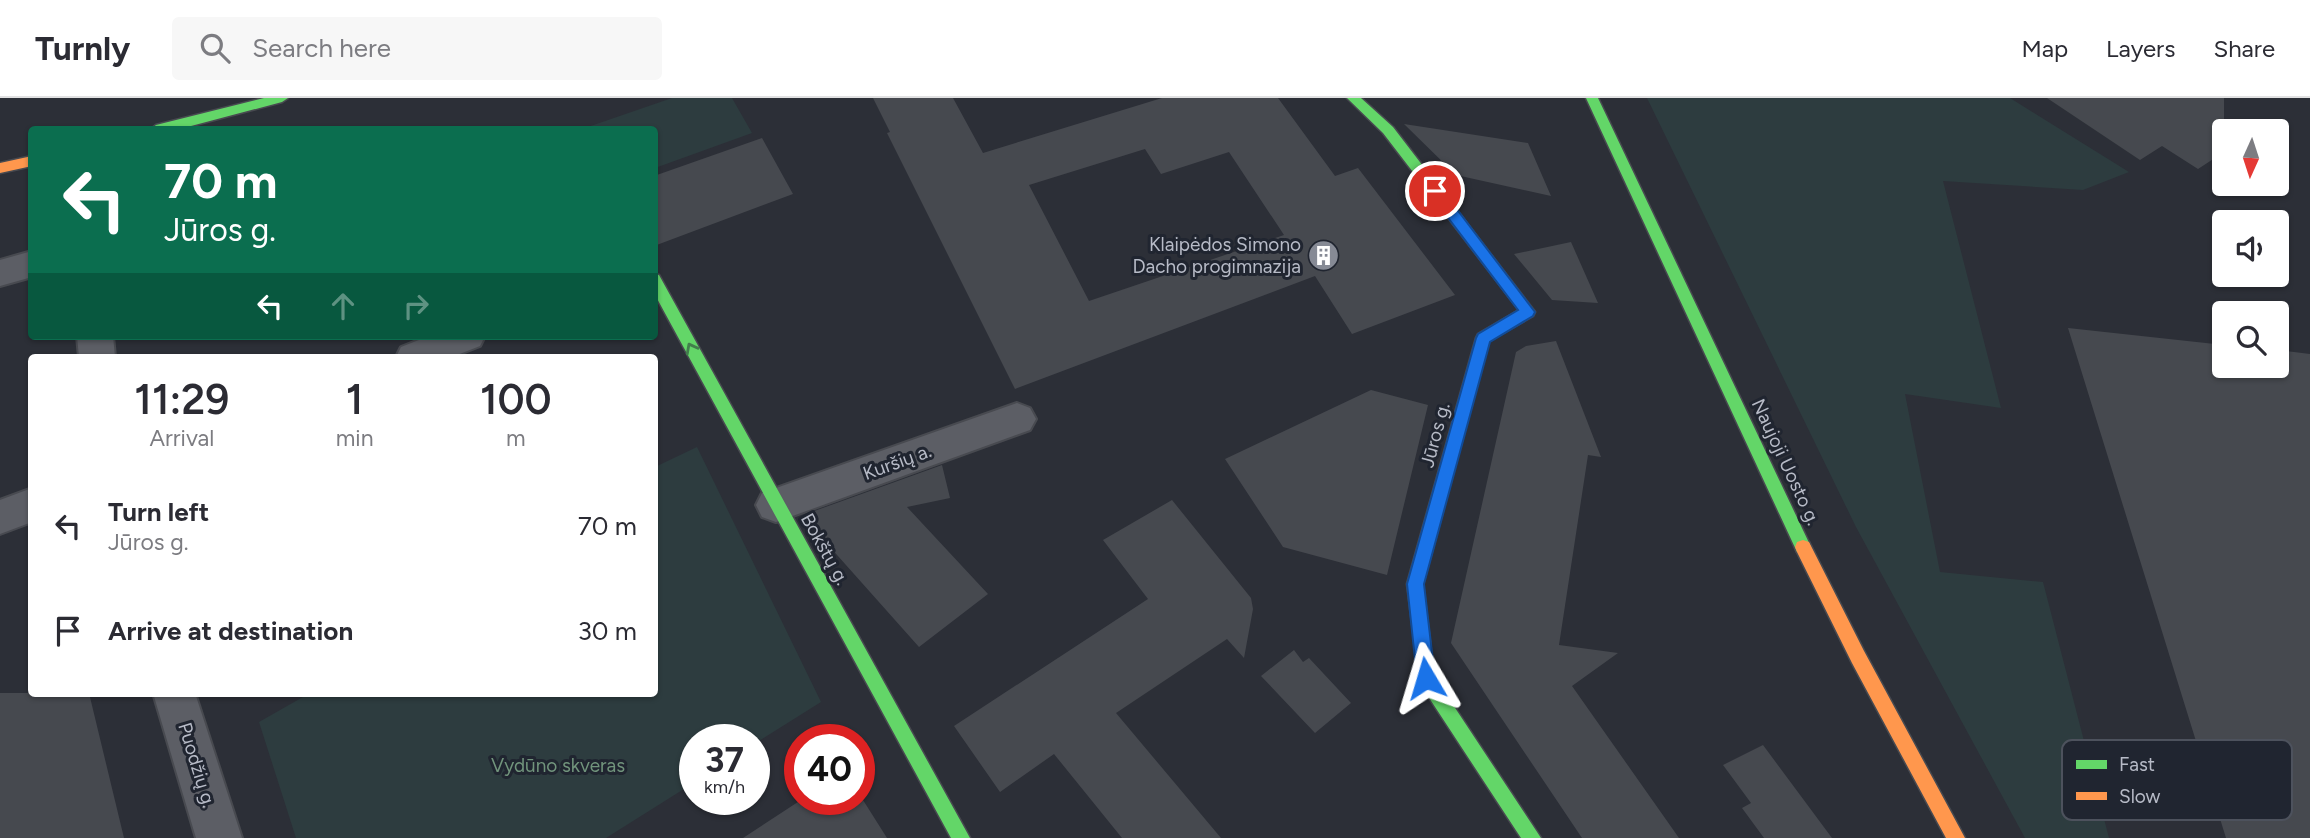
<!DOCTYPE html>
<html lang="en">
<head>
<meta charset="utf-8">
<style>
	body { margin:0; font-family:Figtree,sans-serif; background:#f7f7f7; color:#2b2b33; height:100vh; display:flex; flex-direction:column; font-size:26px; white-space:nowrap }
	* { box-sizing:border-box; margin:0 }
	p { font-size:23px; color:#7c7c81 }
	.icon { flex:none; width:38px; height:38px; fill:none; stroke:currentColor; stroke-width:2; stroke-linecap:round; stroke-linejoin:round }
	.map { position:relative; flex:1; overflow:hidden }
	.panel { position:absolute; left:28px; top:256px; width:630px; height:343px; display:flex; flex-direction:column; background:#fff; border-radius:7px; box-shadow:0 2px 5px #0004 }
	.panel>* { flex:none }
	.guide { position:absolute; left:28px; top:28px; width:630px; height:214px; border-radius:7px; box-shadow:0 2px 5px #0004; background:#0b6e4f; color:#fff; overflow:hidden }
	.needle { width:46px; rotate:183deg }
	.buttons { position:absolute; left:2212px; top:21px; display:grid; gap:14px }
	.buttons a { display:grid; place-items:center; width:77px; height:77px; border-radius:7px; background:#fff; box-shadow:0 2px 5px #0004; font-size:35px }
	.speed { position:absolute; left:679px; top:626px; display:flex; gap:14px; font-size:35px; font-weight:700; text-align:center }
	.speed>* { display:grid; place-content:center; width:91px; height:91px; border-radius:50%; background:#fff; box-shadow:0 2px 5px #0004; line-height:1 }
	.speed small { font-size:18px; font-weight:400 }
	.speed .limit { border:10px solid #d22; background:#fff; color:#111 }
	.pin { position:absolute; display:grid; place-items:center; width:60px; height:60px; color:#fff; margin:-30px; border:4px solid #fff; border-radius:50%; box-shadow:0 2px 7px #0007 }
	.me { position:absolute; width:77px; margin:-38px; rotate:353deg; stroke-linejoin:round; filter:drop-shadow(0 0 5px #0008) }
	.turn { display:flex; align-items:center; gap:24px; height:147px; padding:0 21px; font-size:32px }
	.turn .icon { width:91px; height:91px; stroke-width:2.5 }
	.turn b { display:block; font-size:49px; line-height:60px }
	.lanes { display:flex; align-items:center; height:66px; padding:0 21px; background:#0003; justify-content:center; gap:35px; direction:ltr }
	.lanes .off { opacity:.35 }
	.eta { display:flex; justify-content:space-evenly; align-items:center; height:119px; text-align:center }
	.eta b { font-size:42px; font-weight:600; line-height:49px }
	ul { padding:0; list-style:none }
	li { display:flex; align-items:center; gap:21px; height:105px; padding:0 21px }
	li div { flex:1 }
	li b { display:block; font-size:26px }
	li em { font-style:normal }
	header { display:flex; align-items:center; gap:42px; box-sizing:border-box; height:98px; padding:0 35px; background:#fff; border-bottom:2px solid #e1e1e2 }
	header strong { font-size:33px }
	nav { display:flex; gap:38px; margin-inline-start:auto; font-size:24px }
	.search { width:490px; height:63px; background:#f7f7f7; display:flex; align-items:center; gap:18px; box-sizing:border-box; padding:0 24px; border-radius:7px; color:#7c7c81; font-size:26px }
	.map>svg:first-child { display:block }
	.green { fill:#2d3c3f }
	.building { fill:#46494f; fill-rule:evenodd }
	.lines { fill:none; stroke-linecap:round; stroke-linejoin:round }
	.street-casing { stroke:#484a50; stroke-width:4 }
	.fast-casing { stroke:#484a50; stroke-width:3 }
	.slow-casing { stroke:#484a50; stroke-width:3 }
	.street { fill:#5c5e65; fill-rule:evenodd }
	.fast { fill:#63d668; fill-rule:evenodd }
	.slow { fill:#ff974d; fill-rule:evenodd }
	.oneway { stroke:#427e4c }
	.route { fill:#1a73e8; stroke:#114b97; stroke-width:2 }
	.labels { text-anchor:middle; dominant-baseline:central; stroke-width:6; stroke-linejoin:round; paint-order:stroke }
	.poi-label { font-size:19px; fill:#b7bbc7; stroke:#202530; text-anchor:end }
	.street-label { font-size:19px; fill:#b7bbc7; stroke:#202530 }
	.park-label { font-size:19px; fill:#71947c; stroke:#202530 }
	.key { fill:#202530; stroke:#4d525d; stroke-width:2 }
	.key-label { font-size:19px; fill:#b7bbc7 }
</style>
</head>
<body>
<header>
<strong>Turnly</strong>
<div class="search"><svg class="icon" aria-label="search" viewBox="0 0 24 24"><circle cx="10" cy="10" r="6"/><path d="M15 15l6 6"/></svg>Search here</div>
<nav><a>Map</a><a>Layers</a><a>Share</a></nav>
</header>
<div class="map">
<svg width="2310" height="740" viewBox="0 0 2310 740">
	<rect width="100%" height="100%" fill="#2c2f37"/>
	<path class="green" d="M672,0H732L752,35L655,70L654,32L582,31Z
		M1647,0H2010L2129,74L2083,92L1943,83L2001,310L1905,296L1940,474L2043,484L2109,740H2025L1856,429Z
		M697,349L821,604L754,646V642H695V684L606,740H296L259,624L310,595H654L655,369Z"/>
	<path class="building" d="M873,0H953L983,55L1162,0H1278L1335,78L1358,70L1455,197L1352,236L1315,178L1015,291L887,35L890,34ZM1145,51L1161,76L1229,54L1284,137L1089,203L1029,87Z
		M2047,0H2224V54L2198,71L2162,48L2140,62Z
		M1404,26L1528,45L1551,98L1456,77Z
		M762,40L793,96L654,148V78Z
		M1571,144L1598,205L1552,202L1514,156Z
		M2068,230L2224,247V268H2277V252L2310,256V740H2226Z
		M1556,243L1601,359L1588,357L1559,547L1618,555L1572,588L1679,740H1582L1451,545L1516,254L1526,248Z
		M1371,292L1428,307L1387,477L1283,449L1225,361Z
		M942,367L950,400L907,409L988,496L919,549L813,430L806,416Z
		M1172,402L1251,500L1253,511L1244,560L1227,541L1116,615L1221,740H1122L1054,656L1000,694L954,628L1148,501L1103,442Z
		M1294,552L1303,564L1309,560L1351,605L1315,635L1261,578Z
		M0,595H89L124,740H0Z
		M1763,647L1832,740H1764L1742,710L1751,705L1723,667Z
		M801,702H863L887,740H743Z"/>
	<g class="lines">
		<defs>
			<path id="street" d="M32,153V179L0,188V162Z
				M77,238H113L115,259H79Z
				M429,238H485L480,248L452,259H396L401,249Z
				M1017,305L1030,310L1036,321L1030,332L776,424L762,419L756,407L762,395Z
				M32,390V424L0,436V402Z
				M153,595H195L242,740H196Z"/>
			<path id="fast" d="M264,0H288L282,4L176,32H150L156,27Z
				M1347,0H1361L1393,29L1535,214L1533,218L1489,243L1423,486L1434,578L1541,740H1521L1420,586L1407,486L1476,240L1478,236L1519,212L1383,35Z
				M1586,0H1598L1811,449L1809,454L1803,456L1797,454Z
				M654,176L659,177L970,740H951L654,195Z"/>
			<path id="slow" d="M32,58V68L0,75V65Z
				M1803,442L1809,444L1864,553L1965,740H1946L1852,565L1797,454L1795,449L1797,444Z"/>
		</defs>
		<use href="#street" class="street-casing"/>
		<use href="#fast" class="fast-casing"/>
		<use href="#slow" class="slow-casing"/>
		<use href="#street" class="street"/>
		<use href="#fast" class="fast"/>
		<use href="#slow" class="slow"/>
	</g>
	<defs><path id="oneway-chevron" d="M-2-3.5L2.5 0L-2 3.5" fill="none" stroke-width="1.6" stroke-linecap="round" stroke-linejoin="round" transform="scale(1.75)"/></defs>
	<use class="oneway" href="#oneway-chevron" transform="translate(691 250) rotate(-118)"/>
	<path class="route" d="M1435,88L1440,89L1535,214L1533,218L1490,244L1424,486L1435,580L1432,586L1426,588L1420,586L1417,580L1407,486L1476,240L1478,236L1518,212L1430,96L1428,93Z"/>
	<defs>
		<symbol id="building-disc" viewBox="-11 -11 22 22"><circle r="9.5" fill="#868a95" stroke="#202530"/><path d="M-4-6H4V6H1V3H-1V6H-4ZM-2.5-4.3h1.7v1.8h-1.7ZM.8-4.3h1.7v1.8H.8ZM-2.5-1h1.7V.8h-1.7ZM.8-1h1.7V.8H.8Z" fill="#fff"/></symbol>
	</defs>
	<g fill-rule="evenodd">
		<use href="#building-disc" x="1306" y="140" width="35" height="35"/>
	</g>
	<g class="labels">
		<g class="poi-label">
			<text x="1301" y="146">Klaipėdos Simono<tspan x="1301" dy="22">Dacho progimnazija</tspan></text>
		</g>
		<g class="street-label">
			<text transform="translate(1435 337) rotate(-75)">Jūros g.</text>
			<text transform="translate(897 364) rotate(-20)">Kuršių a.</text>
			<text transform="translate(1786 364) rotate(65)">Naujoji Uosto g.</text>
			<text transform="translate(825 451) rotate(61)">Bokštų g.</text>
			<text transform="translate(197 667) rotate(73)">Puodžių g.</text>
		</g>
		<g class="park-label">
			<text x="558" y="667">Vydūno skveras</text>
		</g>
	</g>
	<rect x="2062" y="642" width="230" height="80" rx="10" class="key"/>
	<rect x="2076" y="662" width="31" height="9" fill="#63d668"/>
	<rect x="2076" y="694" width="31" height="8" fill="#ff974d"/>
	<g class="key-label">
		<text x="2119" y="673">Fast</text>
		<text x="2119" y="705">Slow</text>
	</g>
</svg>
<div class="buttons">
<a><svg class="needle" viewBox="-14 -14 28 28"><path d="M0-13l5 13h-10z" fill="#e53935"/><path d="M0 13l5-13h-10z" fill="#7c7c81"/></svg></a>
<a><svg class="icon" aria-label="sound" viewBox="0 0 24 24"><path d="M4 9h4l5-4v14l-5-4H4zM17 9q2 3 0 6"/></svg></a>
<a><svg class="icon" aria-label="search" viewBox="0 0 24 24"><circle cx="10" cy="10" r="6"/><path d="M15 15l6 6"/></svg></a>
</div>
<div class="speed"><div>37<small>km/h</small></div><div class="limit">40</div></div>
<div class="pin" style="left:1435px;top:93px;background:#d93025"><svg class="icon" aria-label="arrive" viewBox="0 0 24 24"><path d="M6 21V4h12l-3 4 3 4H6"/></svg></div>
<svg class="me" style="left:1426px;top:580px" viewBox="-20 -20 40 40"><path d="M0-17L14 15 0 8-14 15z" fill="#1a73e8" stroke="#fff" stroke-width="4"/></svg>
<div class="guide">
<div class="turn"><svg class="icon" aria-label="left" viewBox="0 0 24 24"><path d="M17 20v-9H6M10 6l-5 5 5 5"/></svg><div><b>70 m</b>Jūros g.</div></div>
<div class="lanes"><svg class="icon" aria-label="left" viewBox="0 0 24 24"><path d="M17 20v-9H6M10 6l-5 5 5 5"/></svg><svg class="icon off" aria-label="ahead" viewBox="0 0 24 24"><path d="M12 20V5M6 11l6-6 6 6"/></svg><svg class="icon off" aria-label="right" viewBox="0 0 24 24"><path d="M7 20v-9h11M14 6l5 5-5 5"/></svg></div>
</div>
<section class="panel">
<div class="eta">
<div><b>11:29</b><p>Arrival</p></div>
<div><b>1</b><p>min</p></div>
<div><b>100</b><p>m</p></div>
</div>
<ul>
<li><svg class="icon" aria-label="left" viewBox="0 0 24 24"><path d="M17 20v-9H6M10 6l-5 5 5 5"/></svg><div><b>Turn left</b><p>Jūros g.</p></div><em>70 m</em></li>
<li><svg class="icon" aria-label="arrive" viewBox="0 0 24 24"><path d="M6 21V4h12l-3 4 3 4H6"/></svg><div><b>Arrive at destination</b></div><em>30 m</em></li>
</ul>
</section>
</div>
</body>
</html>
